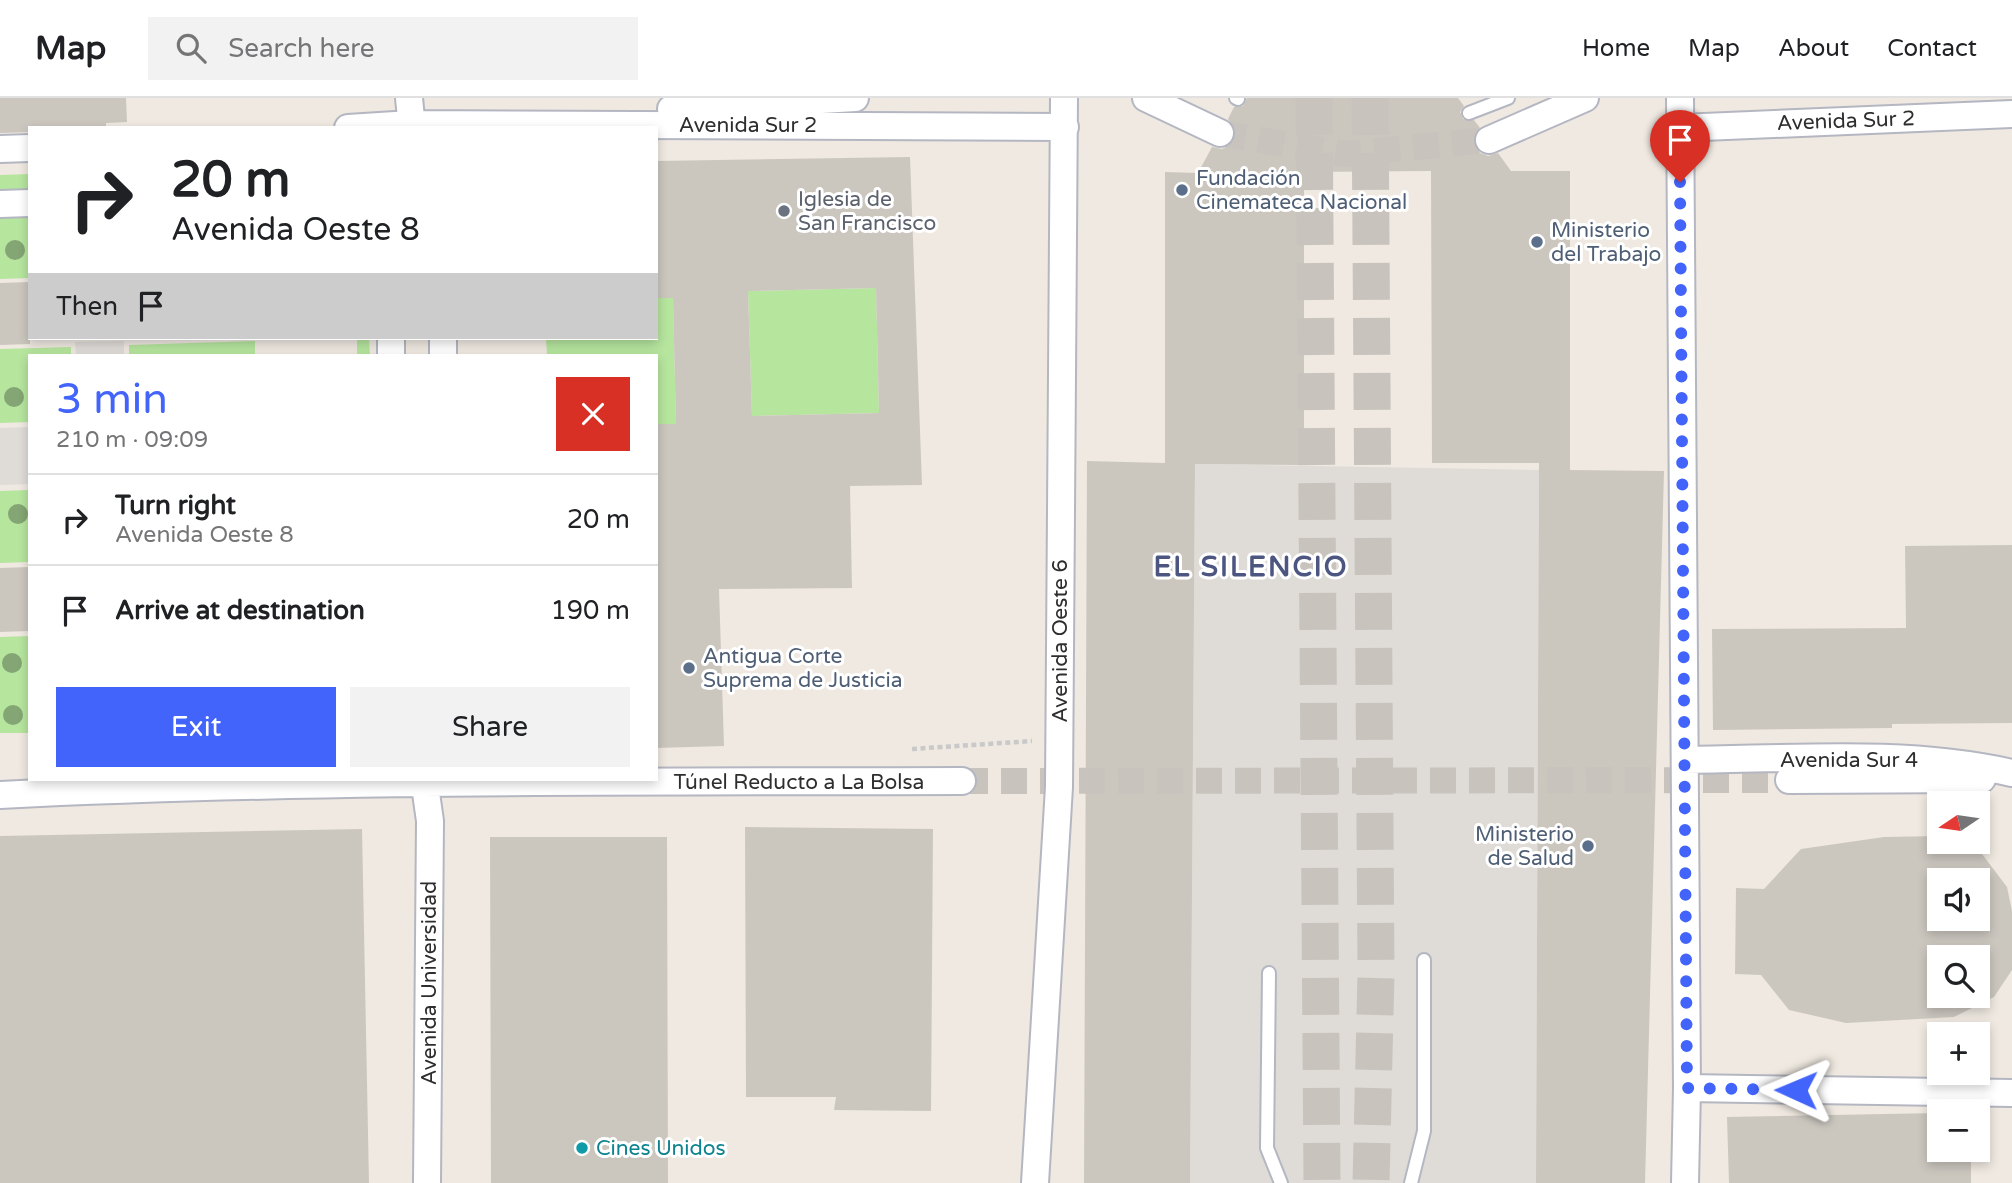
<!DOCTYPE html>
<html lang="en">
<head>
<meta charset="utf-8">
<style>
	body { margin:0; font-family:"Varela Round",sans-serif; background:#f2f2f2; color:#202124; height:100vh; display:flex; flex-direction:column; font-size:26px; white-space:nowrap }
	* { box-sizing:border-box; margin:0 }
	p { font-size:23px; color:#757577 }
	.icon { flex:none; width:38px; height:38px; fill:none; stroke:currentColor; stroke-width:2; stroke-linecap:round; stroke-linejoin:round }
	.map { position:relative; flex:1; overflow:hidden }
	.drawer { position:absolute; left:28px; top:256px; width:630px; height:427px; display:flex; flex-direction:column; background:#fff; border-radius:0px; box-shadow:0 4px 10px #0003 }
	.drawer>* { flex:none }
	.banner { position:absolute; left:28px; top:28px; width:630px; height:214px; border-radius:0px; box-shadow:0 4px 10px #0003; background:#fff; color:#202124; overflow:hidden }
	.needle { width:46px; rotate:257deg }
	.controls { position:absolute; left:1927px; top:693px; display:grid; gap:14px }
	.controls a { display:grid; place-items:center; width:63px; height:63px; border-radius:0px; background:#fff; box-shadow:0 4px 10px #0003; font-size:35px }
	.pin { position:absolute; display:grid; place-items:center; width:60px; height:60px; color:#fff; margin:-72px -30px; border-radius:50% 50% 50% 0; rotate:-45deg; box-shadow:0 0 7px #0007 }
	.pin .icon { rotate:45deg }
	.me { position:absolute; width:77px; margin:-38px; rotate:271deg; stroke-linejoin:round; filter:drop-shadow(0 0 5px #0008) }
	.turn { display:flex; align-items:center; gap:24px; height:147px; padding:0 28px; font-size:32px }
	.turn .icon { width:91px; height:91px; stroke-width:2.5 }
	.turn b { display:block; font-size:49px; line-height:60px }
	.then { display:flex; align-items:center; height:66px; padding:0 28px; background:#0003; gap:14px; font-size:26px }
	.round { display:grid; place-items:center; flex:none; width:74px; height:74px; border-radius:0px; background:#f2f2f2 }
	.summary { display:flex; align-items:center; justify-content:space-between; height:119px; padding:0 28px }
	h1 { font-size:42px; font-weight:600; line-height:52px; color:#4264fb }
	.primary-button { display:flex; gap:14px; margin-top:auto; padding:14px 28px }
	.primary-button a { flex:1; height:80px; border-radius:0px; background:#4264fb; color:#fff; font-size:28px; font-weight:600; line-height:80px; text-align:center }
	.primary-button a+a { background:#f2f2f2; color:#202124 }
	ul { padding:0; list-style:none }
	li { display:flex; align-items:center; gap:21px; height:91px; padding:0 28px; border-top:2px solid #e0e0e0 }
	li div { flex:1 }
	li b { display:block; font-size:26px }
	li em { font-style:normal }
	header { display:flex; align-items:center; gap:42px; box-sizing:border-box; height:98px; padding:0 35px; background:#fff; border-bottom:2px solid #e0e0e0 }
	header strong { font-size:33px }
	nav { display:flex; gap:38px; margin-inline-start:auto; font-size:24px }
	.search { width:490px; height:63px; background:#f2f2f2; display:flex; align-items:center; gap:18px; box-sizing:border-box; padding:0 24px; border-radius:0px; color:#757577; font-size:26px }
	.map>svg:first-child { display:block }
	.green { fill:#b6e59e }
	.plaza { fill:#dfdcd8 }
	.building { fill:#cbc7bf; fill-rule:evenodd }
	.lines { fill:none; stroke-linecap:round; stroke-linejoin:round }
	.street-tunnel { stroke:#c8c4bd; stroke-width:26; stroke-dasharray:26 13; stroke-linecap:butt }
	.secondary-tunnel { stroke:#c8c4bd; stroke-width:37; stroke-dasharray:37 18; stroke-linecap:butt }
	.lane-casing { stroke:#b4b7c1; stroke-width:16 }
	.street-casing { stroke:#b4b7c1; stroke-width:30 }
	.path { stroke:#c9c9c9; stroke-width:4.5; stroke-dasharray:5 3.5; stroke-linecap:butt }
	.lane { stroke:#fff; stroke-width:12 }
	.street { stroke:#fff; stroke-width:26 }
	.tree { fill:#84a574 }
	.route { stroke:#4264fb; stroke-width:12; stroke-dasharray:0 21.6 }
	.service-dot { fill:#5c6f8a; stroke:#fff; stroke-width:2.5 }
	.worship-dot { fill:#6b7280; stroke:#fff; stroke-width:2.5 }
	.culture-dot { fill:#0f9aa8; stroke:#fff; stroke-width:2.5 }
	.labels { text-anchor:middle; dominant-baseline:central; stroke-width:6; stroke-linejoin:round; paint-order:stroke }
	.street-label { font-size:21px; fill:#2e2e2e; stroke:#fff }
	.service-label { font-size:21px; fill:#4e5e75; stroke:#fff; text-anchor:start }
	.worship-label { font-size:21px; fill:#5b616d; stroke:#fff; text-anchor:start }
	.culture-label { font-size:21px; fill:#0d838f; stroke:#fff; text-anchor:start }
	.district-label { font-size:28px; font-weight:bold; letter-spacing:2px; fill:#4d5680; stroke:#fff }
</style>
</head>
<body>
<header>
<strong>Map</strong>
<div class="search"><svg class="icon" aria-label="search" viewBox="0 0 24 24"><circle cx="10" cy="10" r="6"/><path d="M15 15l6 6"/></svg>Search here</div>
<nav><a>Home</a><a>Map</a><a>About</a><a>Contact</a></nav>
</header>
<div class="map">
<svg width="2012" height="1085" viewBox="0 0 2012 1085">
	<rect width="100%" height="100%" fill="#efe9e1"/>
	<path class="green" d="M30,76V180L0,181V77Z
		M876,190L879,315L752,318L748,193Z
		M656,200H673L676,326H656V257H547L546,240H656Z
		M357,240H369L370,257H357Z
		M255,243V257H129V247Z
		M71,249V257H30V324L0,325V251Z
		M30,392V464L0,465V393Z
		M30,538V635H0V539Z"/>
	<path class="plaza" d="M124,243V257H76L75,244Z
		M30,329V386L0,387V330Z
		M1195,366L1539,372L1536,1085H1190Z"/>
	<path class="building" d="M0,0H126L127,24L106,25V30H30V34L0,35Z
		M1247,0H1458L1464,8L1460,14L1463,21L1474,22L1480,30L1473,41L1480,55L1488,58L1498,55L1511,73H1570V372L1664,373L1645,1085H1536L1539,365H1432L1431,73L1304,74V367L1195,366L1190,1085H1084L1087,363L1165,365V74L1198,75L1212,49L1222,51L1229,47L1236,34L1228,21L1234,9L1243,8Z
		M910,59L922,387L850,388L852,490L719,491L724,648L656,650V326H676L673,200H656V63ZM876,190L879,315L752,318L748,193Z
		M30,184V246L0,247V185Z
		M2012,447V625L1892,626V630L1713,632L1712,531L1906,530L1905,448Z
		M30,469V533L0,534V470Z
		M745,729L933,731L931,1013L834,1012L836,999H746Z
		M362,731L369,1085H0V738Z
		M1939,738V744H1954L1982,756L2007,789L2012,813V872L1994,899L1954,919L1846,925L1789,912L1761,877L1735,876L1736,790L1764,791L1801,751L1884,739ZM1939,782H1978V821H1939ZM1939,859H1978V898H1939Z
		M490,739H667L668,1085H491Z
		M1939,1015V1052H1971V1085H1729L1727,1019Z"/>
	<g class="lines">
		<path class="street-tunnel" d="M1220,35L1345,56L1489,42
			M962,683L1789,682"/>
		<path class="secondary-tunnel" d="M1314,0L1322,1085
			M1370,0L1376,875L1371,1085"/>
		<defs>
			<path id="lane" d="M1236,0L1238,1
				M1469,15L1508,0
				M1269,875L1267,1050L1281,1085
				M1411,1085L1424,1033V862"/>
			<path id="street" d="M409,0L412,30
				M1146,0L1220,35
				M1680,0L1687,990L1685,1085
				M671,11L855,0
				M348,30L411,26L1065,29
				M1680,30L2012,16
				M1489,42L1585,0
				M0,51L30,50
				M0,106L30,105
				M391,240V257
				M443,240V257
				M1685,662C1793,661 1905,651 2012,675
				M424,681L430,723L427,1085
				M1789,682L1982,681
				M0,697C320,681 641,684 962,683
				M1687,990L2012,995
				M1035,1085L1059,689L1064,0"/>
		</defs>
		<use href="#lane" class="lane-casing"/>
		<use href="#street" class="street-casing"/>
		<path class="path" d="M912,651L1032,643"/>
		<use href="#lane" class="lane"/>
		<use href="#street" class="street"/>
	</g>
	<g class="tree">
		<circle cx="15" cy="152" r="10"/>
		<circle cx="14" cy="299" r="10"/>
		<circle cx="18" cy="416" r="10"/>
		<circle cx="12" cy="565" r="10"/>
		<circle cx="13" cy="617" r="10"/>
	</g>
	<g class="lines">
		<path class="route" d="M1680,84L1687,990L1796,992"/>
	</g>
	<g class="service-dot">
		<circle cx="1182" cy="92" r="7"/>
		<circle cx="1537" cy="144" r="7"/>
		<circle cx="689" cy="570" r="7"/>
		<circle cx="1588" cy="748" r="7"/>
	</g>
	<circle class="worship-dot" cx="784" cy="113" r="7"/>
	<circle class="culture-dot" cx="582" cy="1050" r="7"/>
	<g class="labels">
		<g class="street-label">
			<text transform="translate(1846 23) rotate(-2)">Avenida Sur 2</text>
			<text x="748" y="27">Avenida Sur 2</text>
			<text transform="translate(1060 543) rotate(-90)">Avenida Oeste 6</text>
			<text x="1849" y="662">Avenida Sur 4</text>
			<text x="799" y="684">Túnel Reducto a La Bolsa</text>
			<text transform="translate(429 885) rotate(-90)">Avenida Universidad</text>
		</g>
		<g class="service-label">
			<text x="1196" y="80">Fundación<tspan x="1196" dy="24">Cinemateca Nacional</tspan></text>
			<text x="1551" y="132">Ministerio<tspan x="1551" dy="24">del Trabajo</tspan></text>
			<text x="703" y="558">Antigua Corte<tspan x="703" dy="24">Suprema de Justicia</tspan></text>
			<text x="1574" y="736" text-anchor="end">Ministerio<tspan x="1574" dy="24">de Salud</tspan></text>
		</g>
		<g class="worship-label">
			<text x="798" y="101">Iglesia de<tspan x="798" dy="24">San Francisco</tspan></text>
		</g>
		<g class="culture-label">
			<text x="596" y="1050">Cines Unidos</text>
		</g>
		<g class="district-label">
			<text x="1251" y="469">EL SILENCIO</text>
		</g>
	</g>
</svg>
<div class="controls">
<a><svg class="needle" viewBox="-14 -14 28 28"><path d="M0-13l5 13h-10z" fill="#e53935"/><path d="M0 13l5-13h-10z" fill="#757577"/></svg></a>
<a><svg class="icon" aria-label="sound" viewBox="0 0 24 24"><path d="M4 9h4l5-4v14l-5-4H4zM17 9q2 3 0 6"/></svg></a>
<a><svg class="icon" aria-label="search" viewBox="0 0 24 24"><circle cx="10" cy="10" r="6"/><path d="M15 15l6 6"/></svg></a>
<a>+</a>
<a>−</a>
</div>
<div class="pin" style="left:1680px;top:84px;background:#d93025"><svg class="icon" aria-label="arrive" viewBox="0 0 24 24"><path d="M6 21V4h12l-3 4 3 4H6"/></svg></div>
<svg class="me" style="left:1796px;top:992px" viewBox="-20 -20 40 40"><path d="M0-17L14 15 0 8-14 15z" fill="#4264fb" stroke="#fff" stroke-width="4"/></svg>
<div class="banner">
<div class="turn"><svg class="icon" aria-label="right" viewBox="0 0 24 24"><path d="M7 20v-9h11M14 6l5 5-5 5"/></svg><div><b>20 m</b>Avenida Oeste 8</div></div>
<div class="then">Then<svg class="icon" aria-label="arrive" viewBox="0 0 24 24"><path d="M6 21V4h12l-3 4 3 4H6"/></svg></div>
</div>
<section class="drawer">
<div class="summary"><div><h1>3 min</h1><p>210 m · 09:09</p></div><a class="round" style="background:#d93025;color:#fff"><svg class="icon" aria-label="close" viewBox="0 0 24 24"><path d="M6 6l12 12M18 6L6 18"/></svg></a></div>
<ul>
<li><svg class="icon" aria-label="right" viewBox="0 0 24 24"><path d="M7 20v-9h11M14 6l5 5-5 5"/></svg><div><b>Turn right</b><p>Avenida Oeste 8</p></div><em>20 m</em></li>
<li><svg class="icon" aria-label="arrive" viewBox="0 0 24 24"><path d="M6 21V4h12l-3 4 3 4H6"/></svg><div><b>Arrive at destination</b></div><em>190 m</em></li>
</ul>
<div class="primary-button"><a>Exit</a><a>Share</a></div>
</section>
</div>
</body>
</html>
